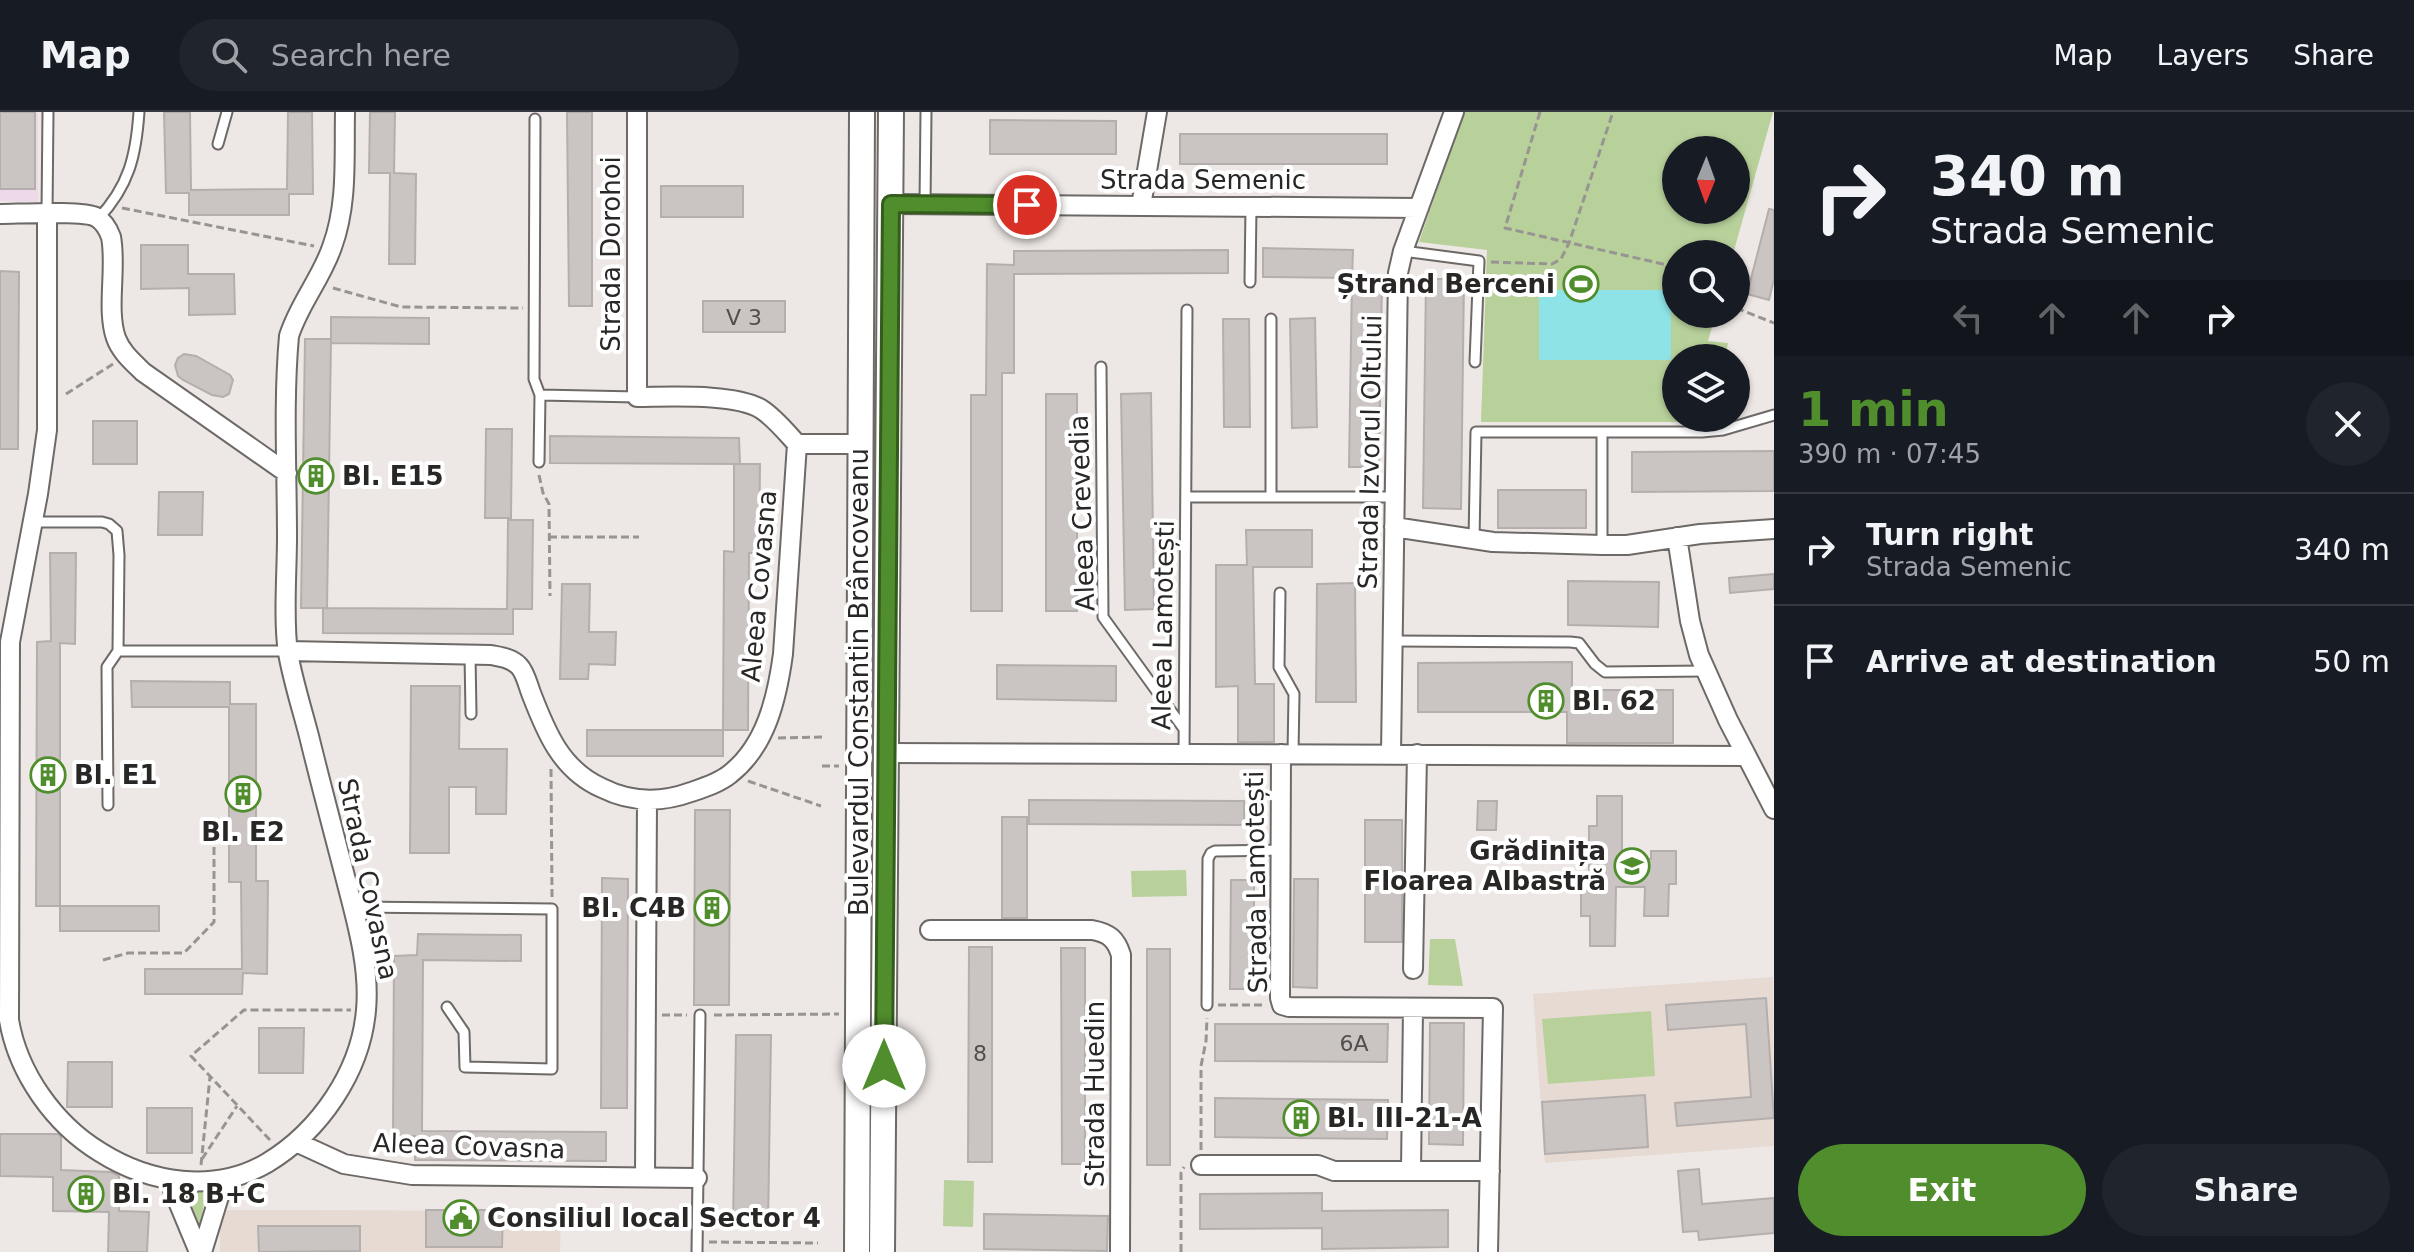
<!DOCTYPE html>
<html lang="en">
<head>
<meta charset="utf-8">
<style>
	body { margin:0; font-family:"DejaVu Sans",sans-serif; background:#20242c; color:#f1f3f6; height:100vh; display:flex; flex-direction:column; font-size:30px; white-space:nowrap }
	* { box-sizing:border-box; margin:0 }
	p { font-size:26px; color:#9ea1a6 }
	.icon { flex:none; width:44px; height:44px; fill:none; stroke:currentColor; stroke-width:2; stroke-linecap:round; stroke-linejoin:round }
	.map { position:relative; flex:1; overflow:hidden }
	.drawer { display:flex; flex-direction:column; background:#171b24; width:640px }
	.drawer>* { flex:none }
	.guide { background:#171b24; color:#f1f3f6; overflow:hidden }
	.needle { width:52px; rotate:181deg }
	.buttons { position:absolute; left:1662px; top:24px; display:grid; gap:16px }
	.buttons a { display:grid; place-items:center; width:88px; height:88px; border-radius:50%; background:#171b24; box-shadow:0 2px 6px #0004; font-size:40px }
	.pin { position:absolute; display:grid; place-items:center; width:68px; height:68px; color:#fff; margin:-34px; border:4px solid #fff; border-radius:50%; box-shadow:0 2px 8px #0007 }
	.me { position:absolute; width:88px; margin:-44px; rotate:0deg; stroke-linejoin:round; filter:drop-shadow(0 0 6px #0008) }
	.turn { display:flex; align-items:center; gap:28px; height:168px; padding:0 24px; font-size:36px }
	.turn .icon { width:104px; height:104px; stroke-width:2.5 }
	.turn b { display:block; font-size:56px; line-height:68px }
	.lanes { display:flex; align-items:center; height:76px; padding:0 24px; background:#0003; justify-content:center; gap:40px; direction:ltr }
	.lanes .off { opacity:.35 }
	.round { display:grid; place-items:center; flex:none; width:84px; height:84px; border-radius:42px; background:#20242c }
	.overview { display:flex; align-items:center; justify-content:space-between; height:136px; padding:0 24px }
	h1 { font-size:48px; font-weight:700; line-height:60px; color:#508d2c }
	.cta { display:flex; gap:16px; margin-top:auto; padding:16px 24px }
	.cta a { flex:1; height:92px; border-radius:48px; background:#508d2c; color:#fff; font-size:32px; font-weight:700; line-height:92px; text-align:center }
	.cta a+a { background:#20242c; color:#f1f3f6 }
	ul { padding:0; list-style:none }
	li { display:flex; align-items:center; gap:24px; height:112px; padding:0 24px; border-top:2px solid #363941 }
	li div { flex:1 }
	li b { display:block; font-size:30px }
	li em { font-style:normal }
	header { display:flex; align-items:center; gap:48px; box-sizing:border-box; height:112px; padding:0 40px; background:#171b24; border-bottom:2px solid #363941 }
	header strong { font-size:38px }
	nav { display:flex; gap:44px; margin-inline-start:auto; font-size:28px }
	.search { width:560px; height:72px; background:#20242c; display:flex; align-items:center; gap:20px; box-sizing:border-box; padding:0 28px; border-radius:44px; color:#9ea1a6; font-size:30px }
	main { display:flex; flex:1; min-height:0 }
	.map>svg:first-child { display:block }
	.commercial { fill:#edd9e8 }
	.built { fill:#e6dad2 }
	.green { fill:#b8d19b; fill-rule:evenodd }
	.water { fill:#8ee3e6 }
	.building { fill:#cac4c3; stroke:#b4aead; stroke-width:2 }
	.lines { fill:none; stroke-linecap:round; stroke-linejoin:round }
	.lane-casing { stroke:#6d6966; stroke-width:13 }
	.street-casing { stroke:#6d6966; stroke-width:22 }
	.secondary-casing { stroke:#6d6966; stroke-width:28 }
	.path { stroke:#989492; stroke-width:3; stroke-dasharray:8 4; stroke-linecap:butt }
	.lane { stroke:#fff; stroke-width:9 }
	.street { stroke:#fff; stroke-width:18 }
	.secondary { stroke:#fff; stroke-width:24 }
	.route-casing { stroke:#345c1d; stroke-width:20 }
	.route { stroke:#508d2c; stroke-width:14 }
	.labels { text-anchor:middle; dominant-baseline:central; stroke-width:8; stroke-linejoin:round; paint-order:stroke }
	.number-label { font-size:22px; fill:#514e4d }
	.street-label { font-size:26px; fill:#292726; stroke:#fff }
	.poi-label { font-size:26px; font-weight:bold; fill:#292726; stroke:#fff; text-anchor:start }
</style>
</head>
<body>
<header>
<strong>Map</strong>
<div class="search"><svg class="icon" aria-label="search" viewBox="0 0 24 24"><circle cx="10" cy="10" r="6"/><path d="M15 15l6 6"/></svg>Search here</div>
<nav><a>Map</a><a>Layers</a><a>Share</a></nav>
</header>
<main>
<div class="map">
<svg width="1774" height="1140" viewBox="0 0 1774 1140">
	<rect width="100%" height="100%" fill="#ede8e5"/>
	<path class="commercial" d="M0,0H38V90L0,89Z"/>
	<path class="built" d="M1773,865L1774,1034L1545,1051L1533,882Z
		M220,1098L561,1099L560,1140H220Z"/>
	<path class="green" d="M1464,0H1773L1733,142H1676V202H1716L1708,229L1728,231L1725,246H1676V306H1713L1712,310H1481L1487,138L1419,130ZM1676,38H1736V98H1676Z
		M1186,758L1187,784L1132,785L1131,759Z
		M1430,827H1455L1463,874L1428,873Z
		M1651,899L1655,964L1548,972L1542,907Z
		M944,1068L974,1069L973,1115L943,1114Z
		M202,1077L205,1086L200,1113L186,1085L190,1078Z"/>
	<path class="water" d="M1539,178H1671V248H1539Z"/>
	<path class="building" d="M0,0H35V77H0Z
		M164,0H190L191,78L287,77L288,0H312L313,82H289V103H189V81H166Z
		M370,0H395L394,61L416,62L415,152H389L390,61H369Z
		M567,0H592V194H569Z
		M990,8L1116,9V42H990Z
		M1180,22H1387V52H1180Z
		M661,74H743V105H661Z
		M1769,97L1774,98V167L1769,188L1747,182Z
		M141,133H188V162H234L235,202L189,203V176L141,177Z
		M1263,136L1353,138L1352,166L1263,165Z
		M1228,138V161L1014,162V261H1002V499H971V283H986L987,152L1014,153V139Z
		M0,159L19,160L18,337H0Z
		M1352,166H1382L1379,355H1349Z
		M1426,167H1464L1461,397L1423,396Z
		M703,189H785V220H703Z
		M331,205L429,206V232L331,231Z
		M1315,206L1317,315L1292,316L1290,207Z
		M1223,207H1249L1250,315H1224Z
		M305,227H331L327,496H301Z
		M184,242L196,244L230,263L233,268L229,282L223,285L212,283L183,268L178,264L175,253L178,246Z
		M1151,281L1154,497L1125,498L1121,282Z
		M1046,282H1077V499H1046Z
		M93,309H137V352H93Z
		M486,317H512L511,406H485Z
		M550,324L739,326L740,352L550,351Z
		M1774,339V379L1632,380V340Z
		M734,352H760L759,441H749L748,618H723L724,439L734,440Z
		M1498,378H1586V416H1498Z
		M159,380H203L202,423H158Z
		M508,408H533L532,497H513V522L323,521V496L507,497Z
		M1246,418H1312V455H1253L1255,572H1274V630H1238V574L1216,575V453H1247Z
		M50,441H76L75,532L60,531V794H36L37,530L51,529Z
		M1774,462V477L1730,481L1729,466Z
		M1568,469L1659,470L1658,515L1568,513Z
		M1355,471L1356,590H1316L1317,472Z
		M562,472H590L589,520H616L615,553L589,552L588,567H560Z
		M1572,550V578H1673V631H1567V600H1418V551Z
		M997,553L1116,554V589L997,587Z
		M131,569L230,570V592H256V769H268L267,862L243,861L242,882H145V857H242L241,770H229V595H132Z
		M411,574H460L459,637H507L506,702H476V675H449V741H410Z
		M587,618H723V644H587Z
		M1597,684H1622V747H1651V739H1676V772H1669L1668,804H1644L1645,775H1616L1615,834H1590V804H1581V761H1589V714H1597Z
		M1029,688L1244,689V713L1029,712Z
		M1478,689H1497L1496,718H1477Z
		M695,698H730L729,893H694Z
		M1002,705H1027V806H1002Z
		M1365,708H1402V830H1365Z
		M602,766L628,767L627,996H601Z
		M1294,767H1318L1317,876L1293,875Z
		M1231,768H1254V877H1230Z
		M60,794H159V819H60Z
		M418,822L521,823V849L423,848L422,1019L606,1020V1049L415,1048V1024H393L394,844L417,843Z
		M969,835H992V1050H968Z
		M1061,836H1085V1052H1062Z
		M1147,837H1170V1053H1147Z
		M1766,886L1774,1006L1677,1014L1675,991L1751,985L1746,912L1668,918L1666,893Z
		M1430,911H1464L1463,1033L1429,1032Z
		M1215,912H1388L1387,950L1215,949Z
		M259,916H304L303,961H259Z
		M736,923H771L768,1115H733Z
		M68,950H112V995H67Z
		M1645,983L1648,1035L1545,1042L1542,990Z
		M1215,986L1388,988L1387,1027L1215,1025Z
		M147,996H192V1041H147Z
		M0,1022H58L61,1025V1058L111,1060L119,1064V1099L149,1100L147,1140H108L109,1100L53,1099V1065L0,1064Z
		M1699,1057L1702,1092L1774,1086V1121L1699,1128L1698,1119L1683,1120L1678,1059Z
		M1322,1081V1099L1448,1098V1135L1322,1137V1116L1200,1117V1082Z
		M426,1098H503L502,1135H426Z
		M984,1102L1108,1104L1107,1139L984,1137Z
		M258,1114H360V1139L259,1140Z"/>
	<g class="lines">
		<defs>
			<path id="lane" d="M535,7L534,267L540,283
				M218,32L227,0
				M925,92L926,0
				M47,101L48,0
				M98,107C129,74 136,44 139,0
				M1403,139L1479,149L1475,250
				M1250,170L1251,95
				M1101,255L1103,505L1184,617
				M1602,320V433
				M539,350L540,283L637,285
				M1187,385H1395
				M1271,385V207
				M33,410H102L109,412L117,419L119,443L118,539L107,555L108,693
				M1474,428L1476,320H1702L1723,318L1774,303
				M1280,481L1279,555L1294,582L1293,642
				M1393,529L1570,530L1579,531L1595,552L1605,560L1705,559
				M118,539H288
				M470,542L471,602
				M1184,642L1187,198
				M353,795L552,797V957L465,955L464,920L447,895
				M1207,893L1208,747L1211,741L1215,739L1281,738
				M697,1140L700,903"/>
			<path id="street" d="M637,0V285C669,285 734,281 761,297C775,306 786,320 797,332H859
				M891,92L1419,96
				M1141,94L1157,0
				M0,102C19,102 82,98 96,105C103,109 108,117 111,125C117,155 106,198 116,226C121,240 133,250 143,260L287,361
				M47,102V318L38,382L10,530L9,908C18,961 54,1012 100,1040C149,1071 214,1082 267,1051C320,1019 361,959 366,898C370,856 357,811 347,772C334,722 321,673 309,624C302,597 293,569 288,541C283,506 287,461 287,425C287,359 283,291 289,224C299,192 321,167 332,135C348,92 344,45 345,0
				M1394,415L1493,430L1602,433H1627L1700,422L1774,417
				M1677,425L1690,509L1699,543L1728,608L1774,697
				M288,539L491,543C501,545 511,546 519,554C525,560 528,573 531,581C546,620 561,658 602,676C630,690 661,691 691,680C703,676 719,671 730,662C766,634 777,586 783,542L797,332
				M886,641L1746,644
				M1281,642L1280,886L1282,893L1289,895L1493,896L1488,1140
				M1391,642L1398,161L1403,139L1454,0
				M930,818H1092C1109,821 1116,827 1121,843L1120,1140
				M1413,857L1417,642
				M296,1030L344,1052L412,1063L697,1066
				M1201,1053H1318L1334,1059H1490
				M1411,1059L1413,896
				M645,1065L647,688
				M169,1068L199,1140
				M202,1140L224,1068"/>
			<path id="secondary" d="M857,1140L862,0
				M882,1140L891,0"/>
		</defs>
		<use href="#lane" class="lane-casing"/>
		<use href="#street" class="street-casing"/>
		<use href="#secondary" class="secondary-casing"/>
		<path class="path" d="M1540,0L1505,116L1676,155
			M122,96L314,134
			M1491,150L1552,152L1561,147L1569,131L1613,0
			M333,176L401,195L523,196
			M1736,196L1774,211
			M66,282L113,252
			M539,363L543,381L549,392L550,484
			M549,425H639
			M778,626L822,625
			M822,654H839
			M551,657L552,785
			M748,669L821,694
			M103,848L128,841H184L214,810V711
			M1218,893H1266
			M662,903H687
			M714,903L839,902
			M270,1028L191,944L244,898H351
			M1201,1038V954L1206,929L1207,906
			M202,1047L237,994
			M201,1053L210,965
			M709,1130L818,1131
			M1181,1140V1061L1184,1055"/>
		<use href="#lane" class="lane"/>
		<use href="#street" class="street"/>
		<use href="#secondary" class="secondary"/>
	</g>
	<g class="lines">
		<defs>
			<path id="route" d="M884,954L891,92L1027,93"/>
		</defs>
		<use href="#route" class="route-casing"/>
		<use href="#route" class="route"/>
	</g>
	<defs>
		<symbol id="stadium-ring" viewBox="-11 -11 22 22"><circle r="9.5" fill="#fff" stroke="#508d2c" stroke-width="1.5"/><path d="M0-5a6.5 5 0 1 0 0 10a6.5 5 0 1 0 0-10ZM-3.5-1.8h7v3.6h-7Z" fill="#508d2c"/></symbol>
		<symbol id="building-ring" viewBox="-11 -11 22 22"><circle r="9.5" fill="#fff" stroke="#508d2c" stroke-width="1.5"/><path d="M-4-6H4V6H1V3H-1V6H-4ZM-2.5-4.3h1.7v1.8h-1.7ZM.8-4.3h1.7v1.8H.8ZM-2.5-1h1.7V.8h-1.7ZM.8-1h1.7V.8H.8Z" fill="#508d2c"/></symbol>
		<symbol id="school-ring" viewBox="-11 -11 22 22"><circle r="9.5" fill="#fff" stroke="#508d2c" stroke-width="1.5"/><path d="M0-5L7-2L0 1L-7-2ZM-4 1L0 2.5L4 1V4Q0 6-4 4Z" fill="#508d2c"/></symbol>
		<symbol id="civic-ring" viewBox="-11 -11 22 22"><circle r="9.5" fill="#fff" stroke="#508d2c" stroke-width="1.5"/><path d="M-.6-6.5H3V-4.5H.6V-3L4-1V1h2V6H-6V1h2V-1L-.6-3ZM-1.2 2.5V6h2.4V2.5Z" fill="#508d2c"/></symbol>
	</defs>
	<g fill-rule="evenodd">
		<use href="#stadium-ring" x="1561" y="152" width="40" height="40"/>
		<use href="#building-ring" x="296" y="344" width="40" height="40"/>
		<use href="#building-ring" x="1526" y="569" width="40" height="40"/>
		<use href="#building-ring" x="28" y="643" width="40" height="40"/>
		<use href="#building-ring" x="223" y="662" width="40" height="40"/>
		<use href="#school-ring" x="1612" y="734" width="40" height="40"/>
		<use href="#building-ring" x="692" y="776" width="40" height="40"/>
		<use href="#building-ring" x="1281" y="986" width="40" height="40"/>
		<use href="#building-ring" x="66" y="1062" width="40" height="40"/>
		<use href="#civic-ring" x="441" y="1086" width="40" height="40"/>
	</g>
	<g class="labels">
		<g class="number-label">
			<text x="744" y="205">V 3</text>
			<text x="1354" y="931">6A</text>
			<text x="980" y="941">8</text>
		</g>
		<g class="street-label">
			<text x="1203" y="68">Strada Semenic</text>
			<text transform="translate(611 142) rotate(-90)">Strada Dorohoi</text>
			<text transform="translate(1370 340) rotate(-89)">Strada Izvorul Oltului</text>
			<text transform="translate(1082 401) rotate(-92)">Aleea Crevedia</text>
			<text transform="translate(759 474) rotate(-85)">Aleea Covasna</text>
			<text transform="translate(1163 513) rotate(-89)">Aleea Lamotești</text>
			<text transform="translate(859 570) rotate(-90)">Bulevardul Constantin Brâncoveanu</text>
			<text transform="translate(368 767) rotate(78)">Strada Covasna</text>
			<text transform="translate(1256 770) rotate(-91)">Strada Lamotești</text>
			<text transform="translate(1095 982) rotate(-90)">Strada Huedin</text>
			<text transform="translate(469 1034) rotate(2)">Aleea Covasna</text>
		</g>
		<g class="poi-label">
			<text x="1555" y="172" text-anchor="end">Ștrand Berceni</text>
			<text x="342" y="364">Bl. E15</text>
			<text x="1572" y="589">Bl. 62</text>
			<text x="74" y="663">Bl. E1</text>
			<text x="243" y="720" text-anchor="middle">Bl. E2</text>
			<text x="1606" y="739" text-anchor="end">Grădinița<tspan x="1606" dy="30">Floarea Albastră</tspan></text>
			<text x="686" y="796" text-anchor="end">Bl. C4B</text>
			<text x="1327" y="1006">Bl. III-21-A</text>
			<text x="112" y="1082">Bl. 18 B+C</text>
			<text x="487" y="1106">Consiliul local Sector 4</text>
		</g>
	</g>
</svg>
<div class="buttons">
<a><svg class="needle" viewBox="-14 -14 28 28"><path d="M0-13l5 13h-10z" fill="#e53935"/><path d="M0 13l5-13h-10z" fill="#9ea1a6"/></svg></a>
<a><svg class="icon" aria-label="search" viewBox="0 0 24 24"><circle cx="10" cy="10" r="6"/><path d="M15 15l6 6"/></svg></a>
<a><svg class="icon" aria-label="layers" viewBox="0 0 24 24"><path d="M12 4l9 5-9 5-9-5zM3 14l9 5 9-5"/></svg></a>
</div>
<div class="pin" style="left:1027px;top:93px;background:#d93025"><svg class="icon" aria-label="arrive" viewBox="0 0 24 24"><path d="M6 21V4h12l-3 4 3 4H6"/></svg></div>
<svg class="me" style="left:884px;top:954px" viewBox="-20 -20 40 40"><circle r="19" fill="#fff"/><path d="M0-13L10 11 0 6-10 11z" fill="#508d2c"/></svg>
</div>
<section class="drawer">
<div class="guide">
<div class="turn"><svg class="icon" aria-label="right" viewBox="0 0 24 24"><path d="M7 20v-9h11M14 6l5 5-5 5"/></svg><div><b>340 m</b>Strada Semenic</div></div>
<div class="lanes"><svg class="icon off" aria-label="left" viewBox="0 0 24 24"><path d="M17 20v-9H6M10 6l-5 5 5 5"/></svg><svg class="icon off" aria-label="ahead" viewBox="0 0 24 24"><path d="M12 20V5M6 11l6-6 6 6"/></svg><svg class="icon off" aria-label="ahead" viewBox="0 0 24 24"><path d="M12 20V5M6 11l6-6 6 6"/></svg><svg class="icon" aria-label="right" viewBox="0 0 24 24"><path d="M7 20v-9h11M14 6l5 5-5 5"/></svg></div>
</div>
<div class="overview"><div><h1>1 min</h1><p>390 m · 07:45</p></div><a class="round"><svg class="icon" aria-label="close" viewBox="0 0 24 24"><path d="M6 6l12 12M18 6L6 18"/></svg></a></div>
<ul>
<li><svg class="icon" aria-label="right" viewBox="0 0 24 24"><path d="M7 20v-9h11M14 6l5 5-5 5"/></svg><div><b>Turn right</b><p>Strada Semenic</p></div><em>340 m</em></li>
<li><svg class="icon" aria-label="arrive" viewBox="0 0 24 24"><path d="M6 21V4h12l-3 4 3 4H6"/></svg><div><b>Arrive at destination</b></div><em>50 m</em></li>
</ul>
<div class="cta"><a>Exit</a><a>Share</a></div>
</section>
</main>
</body>
</html>
